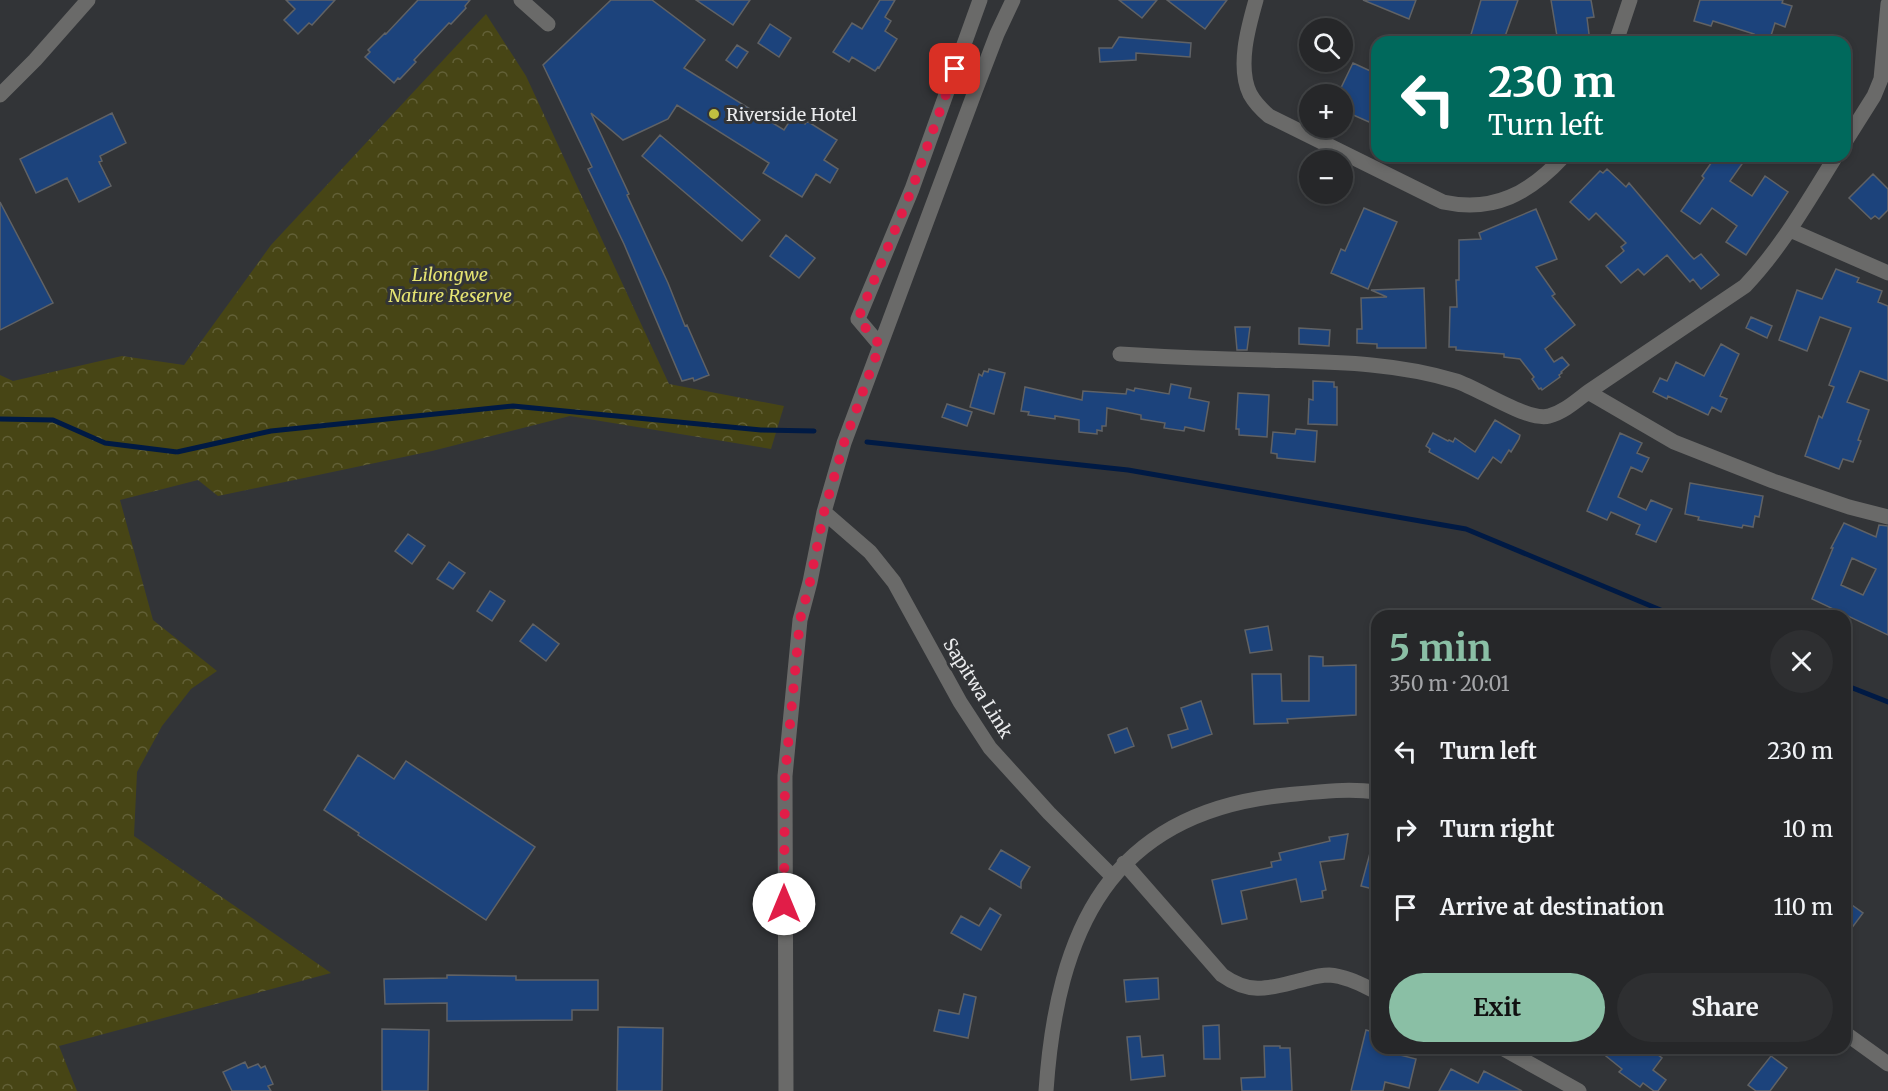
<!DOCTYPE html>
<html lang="en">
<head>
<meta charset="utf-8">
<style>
	body { margin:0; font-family:Merriweather,serif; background:#2e2f31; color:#f1f3f6; height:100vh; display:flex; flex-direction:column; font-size:22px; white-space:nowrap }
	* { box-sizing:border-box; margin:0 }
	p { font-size:20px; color:#a4a5a8 }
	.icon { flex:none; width:33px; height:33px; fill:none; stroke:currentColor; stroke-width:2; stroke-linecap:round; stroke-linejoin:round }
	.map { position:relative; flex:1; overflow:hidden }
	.panel { position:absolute; left:1371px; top:610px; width:480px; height:444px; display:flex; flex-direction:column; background:#262729; border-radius:18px; box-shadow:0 3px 9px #0003,0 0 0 2px #424446 }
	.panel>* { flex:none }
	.hud { position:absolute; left:1371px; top:36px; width:480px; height:126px; border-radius:18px; box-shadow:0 3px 9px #0003,0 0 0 2px #424446; background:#00695c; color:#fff; overflow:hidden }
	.buttons { position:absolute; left:1299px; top:18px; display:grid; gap:12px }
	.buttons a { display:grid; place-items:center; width:54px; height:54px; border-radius:50%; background:#262729; box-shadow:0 3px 9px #0003,0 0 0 2px #424446; font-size:30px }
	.pin { position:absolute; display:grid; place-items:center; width:51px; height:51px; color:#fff; margin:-26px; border-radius:12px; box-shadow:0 3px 9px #0006 }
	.me { position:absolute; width:66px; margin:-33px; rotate:0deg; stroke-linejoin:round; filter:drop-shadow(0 0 4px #0008) }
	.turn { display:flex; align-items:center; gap:21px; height:126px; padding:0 18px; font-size:27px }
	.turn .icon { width:78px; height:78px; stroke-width:2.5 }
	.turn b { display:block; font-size:42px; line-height:51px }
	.round { display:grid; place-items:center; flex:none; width:63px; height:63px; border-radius:32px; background:#2e2f31 }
	.headline { display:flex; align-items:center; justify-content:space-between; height:102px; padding:0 18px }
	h1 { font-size:36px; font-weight:700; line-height:45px; color:#8abfa5 }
	.button { display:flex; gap:12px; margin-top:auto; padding:12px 18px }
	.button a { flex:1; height:69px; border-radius:36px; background:#8abfa5; color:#111; font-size:24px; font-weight:700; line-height:69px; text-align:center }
	.button a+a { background:#2e2f31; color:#f1f3f6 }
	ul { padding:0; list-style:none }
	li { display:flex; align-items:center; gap:18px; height:78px; padding:0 18px }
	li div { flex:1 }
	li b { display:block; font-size:22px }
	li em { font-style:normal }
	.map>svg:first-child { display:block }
	.forest { fill:url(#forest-crowns) }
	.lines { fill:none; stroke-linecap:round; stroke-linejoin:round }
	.stream { stroke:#001a44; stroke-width:5 }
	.building { fill:#1c437c; stroke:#606265; stroke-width:1.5; fill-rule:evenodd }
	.minor { stroke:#6a6a69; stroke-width:15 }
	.route { stroke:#e11d48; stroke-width:10; stroke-dasharray:0 18 }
	.poi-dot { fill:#c1be40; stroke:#323437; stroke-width:2 }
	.labels { text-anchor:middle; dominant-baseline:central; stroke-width:6; stroke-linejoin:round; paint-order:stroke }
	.poi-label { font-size:18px; fill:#eaebed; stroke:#323437; text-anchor:start }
	.park-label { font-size:18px; font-style:italic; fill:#e6e472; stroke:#323437 }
	.street-label { font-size:18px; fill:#eaebed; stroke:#323437 }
</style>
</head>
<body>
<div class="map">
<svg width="1888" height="1091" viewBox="0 0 1888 1091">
	<defs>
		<pattern id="forest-crowns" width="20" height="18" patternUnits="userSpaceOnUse" patternTransform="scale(1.5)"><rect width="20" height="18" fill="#474515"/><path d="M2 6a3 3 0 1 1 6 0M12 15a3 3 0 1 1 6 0" fill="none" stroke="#626037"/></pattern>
	</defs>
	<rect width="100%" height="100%" fill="#323437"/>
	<path class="forest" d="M486,14L526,76L669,384L784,406L771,449L570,416L432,451L218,496L198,480L120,500L153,620L217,671L191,689L162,726L137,772L134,836L331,973L59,1046L77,1091H0V375L13,381L122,356L184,365L271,245Z"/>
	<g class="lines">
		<path class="stream" d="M0,419L53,420L105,443L177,452L271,431L513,406L761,430L814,431
			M867,442L1128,470L1466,529L1675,616
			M1845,685L1888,702"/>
	</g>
	<path class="building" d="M286,0H335L312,25L309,23L298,34L284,20L295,9Z
		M418,0H470L465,6L466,8L451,24L449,23L414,60L416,62L400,79L398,78L394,83L365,57L370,52L368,50L385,33L386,34Z
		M611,0H652L705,40L684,68L784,130L793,116L805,124L807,121L837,140L824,160L838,169L830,183L816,174L802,197L763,173L769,163L677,105L668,119L623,140L591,113L629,194L627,195L668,283L685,326L687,325L709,375L694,381L693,378L682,381L624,244L588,169L592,167L543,65Z
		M696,0H750L733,25Z
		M880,0H895L885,17L891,21L885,31L897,39L879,68L878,67L875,71L852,57L849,62L833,52L852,23L862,29Z
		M1119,0H1157L1142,18Z
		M1167,0H1227L1205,29Z
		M1363,0H1416L1409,19Z
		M1481,0H1518L1503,42H1481L1470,38Z
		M1551,0H1591L1594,17L1587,18L1590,42H1558Z
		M1700,0H1783L1782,3L1792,6L1785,27L1775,23L1769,42H1760L1752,40L1754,34L1713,21L1711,26L1694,21Z
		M770,24L791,38L779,57L758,43Z
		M1119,37L1191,43L1190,57L1136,53V60L1100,62L1099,48H1112Z
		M737,45L748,52L737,68L726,60Z
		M1353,63L1377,74V103L1369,122L1342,110V94H1338Z
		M112,113L126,143L100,156L102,161L99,162L111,186L79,202L67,178L36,193L20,159Z
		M660,135L760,220L742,241L642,156Z
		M1716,156H1730L1742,164L1730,181L1752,196L1765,176L1788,192L1746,255L1726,242L1737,226L1712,208L1700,224L1681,211L1704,178L1702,176Z
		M1607,169L1626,187L1629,183L1690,255L1694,259L1701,254L1719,275L1701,289L1693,279L1690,282L1667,255L1644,275L1638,269L1621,283L1606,266L1624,251L1621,247L1626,243L1596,213L1589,220L1570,202L1600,171L1603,173Z
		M1873,174L1888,189V210L1879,219L1875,216L1871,219L1849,198Z
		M0,202L53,303L0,330Z
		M1364,208L1397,222L1368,289L1331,273L1341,249L1345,251Z
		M1536,209L1557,259L1536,267L1555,294L1552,296L1575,325L1545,349L1554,362L1562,357L1569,365L1561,372L1562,373L1559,375L1560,377L1542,390L1541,388L1539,389L1532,379L1534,377L1520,359L1504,357V354L1456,350V347H1449L1450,307H1457L1456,280H1459V240L1481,239L1479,233Z
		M786,235L815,258L799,278L770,256Z
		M1836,269L1859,278L1857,282L1882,291L1878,302L1888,306V381L1860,371L1847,402L1869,410L1858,440L1861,441L1853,462L1843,459L1839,469L1805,456L1819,416L1822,418L1834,387L1829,385L1851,328L1820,317L1807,351L1779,340L1797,290L1822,299Z
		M1424,288L1426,348H1377V344L1357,343V329H1362L1361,298L1387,297L1371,290Z
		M1751,317L1772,326L1767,338L1746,328Z
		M1235,327H1250L1247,350H1237Z
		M1299,328L1330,330L1329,346L1299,344Z
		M1721,344L1739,354L1720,396L1727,399L1721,412L1712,407L1708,415L1668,396L1667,399L1653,392L1660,378L1667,381L1676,362L1704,376Z
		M989,369L1005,373L994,414L970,407L979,374L982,376L984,371L988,372Z
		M1313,381L1334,382V387H1337V425L1308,424L1309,399L1313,400Z
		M1171,384L1191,388L1189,398L1209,402L1204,431L1185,427L1184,431L1164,428L1165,423L1141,419V415L1107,408L1106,426H1102V431L1097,430V434L1079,432V420L1055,416V419L1028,415L1029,412L1021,411L1025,387L1082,400L1083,391L1126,394L1127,389L1134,391L1135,388L1169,394Z
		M1238,393L1269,395L1267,437L1239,435V429H1236Z
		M947,404L972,412L967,426L942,417Z
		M1495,420L1520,435L1519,439L1511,452L1509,450L1501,463L1493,457L1478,479L1429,452L1430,449L1426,446L1433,433L1448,441L1449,440L1453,442L1455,438L1475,452Z
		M1296,429L1317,431L1315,462L1277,458V454L1271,453L1273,432L1295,434Z
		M1620,433L1642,443L1637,453L1649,458L1642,472L1631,467L1618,497L1646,510L1651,500L1672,509L1656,542L1636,534L1640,525L1611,512L1607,520L1587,511Z
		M1690,483L1763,496L1759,517L1755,516L1753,527L1743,525L1742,528L1698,520L1699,517L1685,514Z
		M1844,523L1876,537L1879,525L1888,526V635L1812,599L1833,548H1831ZM1852,558L1876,569L1863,595L1841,585Z
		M408,534L425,546L412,564L395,551Z
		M449,562L465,573L453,589L437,579Z
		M490,591L505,601L492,621L477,611Z
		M533,624L559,644L546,661L520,641Z
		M1268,626L1272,650L1250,653L1245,630Z
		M1309,656L1323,657V666L1356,665V715L1287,719L1288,723L1254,724L1252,674H1281L1282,701H1309Z
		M1201,701L1212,734L1172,748L1168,735L1188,729L1181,708Z
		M1127,728L1134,746L1115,753L1108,735Z
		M358,755L394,779L406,761L535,847L486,920L358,835L359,833L324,810Z
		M1348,834L1344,859L1320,862L1326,890L1322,891L1323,898L1301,902L1296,879L1241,891L1247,919L1222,924L1212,880L1272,867L1271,862L1281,860L1279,853L1330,841L1329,837Z
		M1373,842H1377V890L1361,886Z
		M1001,850L1030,867L1021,882V888L989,869Z
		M1845,900L1863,913L1845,937Z
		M990,908L1001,915L981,950L951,933L961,916L979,926Z
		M447,975L516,976V980H598V1010H572V1020L447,1021V1003L385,1004L384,979L447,978Z
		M1158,978L1159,999L1126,1002L1124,980Z
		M964,994L976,997L968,1038L934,1031L939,1010L959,1014Z
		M1219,1025L1220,1059H1204L1203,1026Z
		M618,1027L663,1028L662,1091H617Z
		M382,1029L429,1030L428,1091H382Z
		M1366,1030L1377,1033V1048H1393L1392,1053L1416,1059L1409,1088L1385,1082L1383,1091H1351Z
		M1140,1036L1142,1057L1163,1055L1165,1076L1131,1080L1127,1037Z
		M1264,1046H1280V1048H1290L1292,1091H1242L1241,1078L1265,1077Z
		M1596,1048H1649L1662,1058L1653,1070L1666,1080L1658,1091H1654L1643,1083L1640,1087L1619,1072L1622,1069Z
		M1771,1056L1787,1068L1770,1091H1756L1748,1085Z
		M245,1062L248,1068L258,1064L261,1068L265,1066L273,1084L268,1086L271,1091H232L223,1072Z
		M1451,1069L1478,1083L1484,1071L1522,1091H1439Z"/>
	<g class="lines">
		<path class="minor" d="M521,0L548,24
			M1256,0C1248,28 1237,67 1250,94C1255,103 1262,110 1269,116L1443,202C1494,213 1530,193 1564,156
			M1616,42L1630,0
			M0,95L35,60L88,0
			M1845,142L1874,96L1881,79L1888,4
			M1790,230L1888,273
			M880,345L858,319L912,189L980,0
			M1120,354C1168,357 1217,359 1266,360C1330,362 1395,362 1456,381C1480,389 1529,422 1549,416C1564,412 1576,401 1588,392L1745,286C1782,247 1808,201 1836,156
			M1588,392L1674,442L1773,481L1849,507L1888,517
			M824,512L870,552L894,582L960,702L990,748L1049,813L1112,876
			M1124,863L1222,975C1253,997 1272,987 1306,979C1313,977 1321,975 1329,975C1346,976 1362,985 1377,992
			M1845,1033L1888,1064
			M1502,1048L1579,1091
			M786,1091L785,776L800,620L810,582L824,512L844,443L974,94L997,34L1013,0
			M1046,1091C1057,931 1109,812 1286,795C1316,792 1346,788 1377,792"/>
	</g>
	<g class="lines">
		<path class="route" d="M784,904L785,776L800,620L810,582L824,512L844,443L880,345L858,319L912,189L955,69"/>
	</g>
	<circle class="poi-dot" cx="714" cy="114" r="6"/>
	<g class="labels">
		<g class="poi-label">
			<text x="726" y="114">Riverside Hotel</text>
		</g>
		<g class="park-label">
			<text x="450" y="274">Lilongwe<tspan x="450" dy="21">Nature Reserve</tspan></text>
		</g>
		<g class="street-label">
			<text transform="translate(978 688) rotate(58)">Sapitwa Link</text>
		</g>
	</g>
</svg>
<div class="buttons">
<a><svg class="icon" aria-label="search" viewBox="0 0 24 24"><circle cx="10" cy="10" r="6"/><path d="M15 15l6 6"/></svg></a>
<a>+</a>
<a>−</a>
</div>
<div class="pin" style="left:955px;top:69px;background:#d93025"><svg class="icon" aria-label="arrive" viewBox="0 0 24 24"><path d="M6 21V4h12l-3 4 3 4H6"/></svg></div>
<svg class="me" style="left:784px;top:904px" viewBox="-20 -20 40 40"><circle r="19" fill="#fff"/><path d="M0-13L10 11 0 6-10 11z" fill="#e11d48"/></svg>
<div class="hud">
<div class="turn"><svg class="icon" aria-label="left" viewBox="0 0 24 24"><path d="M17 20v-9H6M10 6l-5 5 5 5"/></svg><div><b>230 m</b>Turn left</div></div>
</div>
<section class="panel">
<div class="headline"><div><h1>5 min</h1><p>350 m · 20:01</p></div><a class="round"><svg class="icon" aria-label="close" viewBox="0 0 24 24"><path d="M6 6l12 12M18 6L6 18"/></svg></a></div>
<ul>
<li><svg class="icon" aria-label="left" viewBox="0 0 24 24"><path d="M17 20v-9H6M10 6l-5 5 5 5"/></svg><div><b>Turn left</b></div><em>230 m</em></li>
<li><svg class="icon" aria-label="right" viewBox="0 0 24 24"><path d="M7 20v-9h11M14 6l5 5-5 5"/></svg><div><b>Turn right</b></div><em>10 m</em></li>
<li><svg class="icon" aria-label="arrive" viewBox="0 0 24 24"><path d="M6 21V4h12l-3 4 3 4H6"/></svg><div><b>Arrive at destination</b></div><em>110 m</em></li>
</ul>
<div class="button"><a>Exit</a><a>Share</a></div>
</section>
</div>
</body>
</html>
